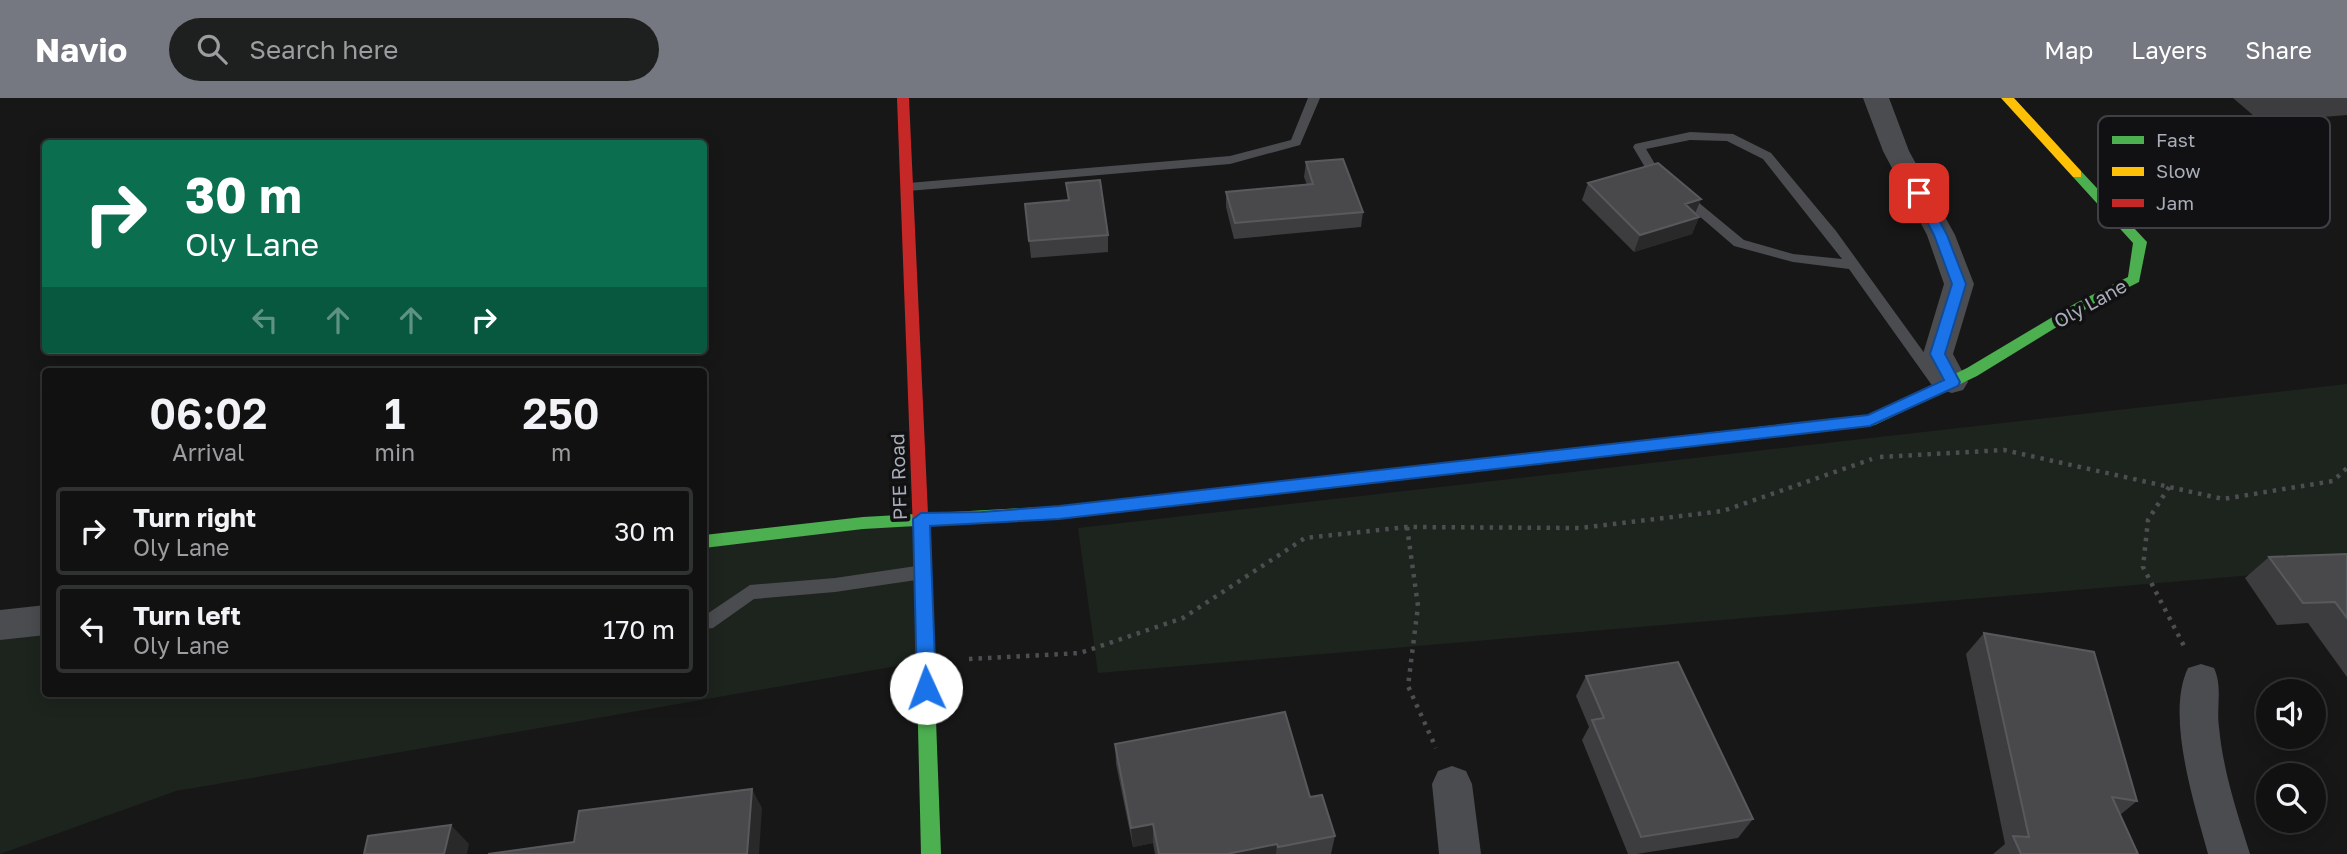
<!DOCTYPE html>
<html lang="en">
<head>
<meta charset="utf-8">
<style>
	body { margin:0; font-family:"Golos Text",sans-serif; background:#1e1f1f; color:#f1f3f6; height:100vh; display:flex; flex-direction:column; font-size:26px; white-space:nowrap }
	* { box-sizing:border-box; margin:0 }
	p { font-size:23px; color:#9c9d9f }
	.icon { flex:none; width:38px; height:38px; fill:none; stroke:currentColor; stroke-width:2; stroke-linecap:round; stroke-linejoin:round }
	.map { position:relative; flex:1; overflow:hidden }
	.sheet { position:absolute; left:42px; top:270px; width:665px; height:329px; display:flex; flex-direction:column; background:#111; border-radius:7px; box-shadow:0 4px 18px #0003,0 0 0 2px #303131 }
	.sheet>* { flex:none }
	.guide { position:absolute; left:42px; top:42px; width:665px; height:214px; border-radius:7px; box-shadow:0 4px 18px #0003,0 0 0 2px #303131; background:#0b6e4f; color:#fff; overflow:hidden }
	.fabs { position:absolute; left:2256px; top:581px; display:grid; gap:14px }
	.fabs a { display:grid; place-items:center; width:70px; height:70px; border-radius:50%; background:#111; box-shadow:0 4px 18px #0003,0 0 0 2px #303131; font-size:35px }
	.pin { position:absolute; display:grid; place-items:center; width:60px; height:60px; color:#fff; margin:-30px; border-radius:14px; box-shadow:0 4px 10px #0006 }
	.me { position:absolute; width:77px; margin:-38px; rotate:358deg; stroke-linejoin:round; filter:drop-shadow(0 0 5px #0008) }
	.turn { display:flex; align-items:center; gap:24px; height:147px; padding:0 28px; font-size:32px }
	.turn .icon { width:91px; height:91px; stroke-width:2.5 }
	.turn b { display:block; font-size:49px; line-height:60px }
	.lanes { display:flex; align-items:center; height:66px; padding:0 28px; background:#0003; justify-content:center; gap:35px; direction:ltr }
	.lanes .off { opacity:.35 }
	.eta { display:flex; justify-content:space-evenly; align-items:center; height:119px; text-align:center }
	.eta b { font-size:42px; font-weight:600; line-height:49px }
	ul { padding:0; list-style:none }
	li { display:flex; align-items:center; gap:21px; height:88px; margin:0 14px 10px; padding:0 14px; border:4px solid #303131; border-radius:7px }
	li div { flex:1 }
	li b { display:block; font-size:26px }
	li em { font-style:normal }
	header { display:flex; align-items:center; gap:42px; box-sizing:border-box; height:98px; padding:0 35px; background:#757880; color:#fff }
	header strong { font-size:33px }
	nav { display:flex; gap:38px; margin-inline-start:auto; font-size:24px }
	.search { width:490px; height:63px; background:#1e1f1f; display:flex; align-items:center; gap:18px; box-sizing:border-box; padding:0 24px; border-radius:38px; color:#9c9d9f; font-size:26px }
	.map>svg:first-child { display:block }
	.green { fill:#1d241e }
	.lines { fill:none; stroke-linecap:round; stroke-linejoin:round }
	.path { stroke:#4d4e52; stroke-width:4.5; stroke-dasharray:3.5 6; stroke-linecap:butt }
	.lane { fill:#4b4c50; fill-rule:evenodd }
	.street { fill:#4b4c50; fill-rule:evenodd }
	.fast { fill:#4caf50; fill-rule:evenodd }
	.slow { fill:#ffc107; fill-rule:evenodd }
	.jam { fill:#c62828; fill-rule:evenodd }
	.wall { fill:#3d3d3f }
	.shaded-wall { fill:#29292a }
	.building { fill:#49494c; stroke:#58595d; stroke-width:2 }
	.route { fill:#1a73e8; stroke:#114b97; stroke-width:2 }
	.labels { text-anchor:middle; dominant-baseline:central; stroke-width:7; stroke-linejoin:round; paint-order:stroke }
	.street-label { font-size:19px; fill:#a8adb8; stroke:#111113 }
	.key { fill:#111113; stroke:#3e4045; stroke-width:2 }
	.key-label { font-size:19px; fill:#a8adb8 }
</style>
</head>
<body>
<header>
<strong>Navio</strong>
<div class="search"><svg class="icon" aria-label="search" viewBox="0 0 24 24"><circle cx="10" cy="10" r="6"/><path d="M15 15l6 6"/></svg>Search here</div>
<nav><a>Map</a><a>Layers</a><a>Share</a></nav>
</header>
<div class="map">
<svg width="2347" height="756" viewBox="0 0 2347 756">
	<rect width="100%" height="100%" fill="#171717"/>
	<path class="green" d="M2347,286V469L1098,575L1078,430Z
		M921,421L926,563L176,693L0,756V528L45,523L46,595H704V447Z"/>
	<g class="lines">
		<path class="path" d="M1880,359L2004,352L2223,401L2333,383L2347,370
			M2169,389L2148,422L2143,469L2185,550
			M1407,429L1418,508L1408,588L1436,650
			M969,561L1080,555L1183,520L1305,440L1407,429L1580,430L1723,413L1872,361"/>
		<path class="lane" d="M1308,0H1320L1300,47L1230,66L908,93L902,89L908,85L1230,58L1291,42Z
			M1690,34L1733,36L1771,55L1836,133L1946,285L1948,289L1946,293H1936L1849,171L1793,164L1734,148L1676,98L1682,94L1687,95L1744,142L1793,156L1842,161L1763,61L1727,43L1690,42L1646,51L1658,71L1669,81L1663,85L1649,76L1633,49L1635,46Z
			M923,467L929,469L931,474L929,479L923,481L835,494L754,501L713,530L704,531V518L750,487L835,480Z"/>
		<path class="street" d="M1863,0H1889L1909,53L1955,137L1974,186L1953,256L1968,284L1963,292L1952,295L1941,292L1923,256L1944,186L1927,137L1883,53Z
			M46,507V537L0,542V512Z
			M2201,566L2214,570C2223,590 2216,609 2219,629C2223,673 2237,714 2250,756H2208C2195,707 2165,618 2188,570Z
			M1452,668L1466,673L1472,686L1481,756H1439L1432,686L1438,673Z"/>
		<path class="fast" d="M2077,72L2081,73L2147,144L2139,184L2086,211L1977,278L1875,327L1794,337L1789,335L1786,331L1794,325L1868,318L1967,270L2076,205L2128,179L2133,145L2073,79V73Z
			M1384,372L1390,374L1392,378L1390,382L1384,384L1059,420L863,431L704,450V437L863,419L1059,408Z
			M922,453L928,455L930,460L941,756H921L914,460L916,455Z"/>
		<path class="slow" d="M2001,0H2014L2081,73V79H2073Z
			M1794,325L1802,331L1794,337L1384,384L1378,382L1376,378L1378,374L1384,372Z"/>
		<path class="jam" d="M897,0H909L930,460L928,465H916L914,460Z"/>
	</g>
	<path class="wall" d="M2233,0H2347V17L2261,24Z
		M1306,64L1363,114L1361,129L1234,141L1226,109V94L1307,87L1304,79Z
		M1066,85L1108,137V154L1031,160L1025,106L1068,102Z
		M1588,85L1701,101L1695,115L1699,119L1692,136L1634,154L1582,102Z
		M2347,456V579L2308,525L2277,527L2245,480L2269,459Z
		M1984,535L2137,703L2120,717L2138,756H1993L2005,746L1966,556Z
		M1586,578L1753,721L1738,740L1637,756H1628L1582,642L1589,629L1576,598Z
		M1115,646L1310,699L1335,738L1331,756H1155L1153,745L1133,749L1116,666Z"/>
	<path class="shaded-wall" d="M1701,101L1694,118L1685,106Z
		M1699,119L1692,136L1634,154L1640,137Z
		M752,691L762,710L759,756H747Z
		M1153,726V745L1133,749L1131,730Z
		M451,727L469,746L467,756H444Z
		M1277,746L1276,756H1227Z"/>
	<path class="building" d="M1343,61L1363,114L1235,125L1226,94L1313,86L1306,64Z
		M1658,65L1701,101L1685,106L1699,119L1640,137L1588,85Z
		M1100,82L1108,137L1029,143L1025,106L1069,102L1066,85Z
		M2347,456V520L2335,504L2303,505L2269,459Z
		M1984,535L2094,554L2137,703L2112,699L2138,756H2021L2013,738L2029,739Z
		M1678,564L1753,721L1641,739L1592,622L1604,620L1586,578Z
		M1285,614L1310,699L1322,697L1335,738L1278,749L1277,746L1227,756H1159L1153,726L1131,730L1115,646Z
		M752,691L747,756H488L574,744L579,713Z
		M451,727L444,756H364L368,738Z"/>
	<path class="route" d="M1919,91L1925,95L1947,137L1966,186L1945,256L1960,284L1958,288L1870,328L1059,421L930,428L936,590L933,596L926,598L920,596L917,590L913,421L921,415L982,414L1059,408L1868,317L1944,282L1930,256L1952,186L1934,137L1912,95Z"/>
	<g class="labels">
		<g class="street-label">
			<text transform="translate(2090 205) rotate(-29)">Oly Lane</text>
			<text transform="translate(898 379) rotate(-92)">PFE Road</text>
		</g>
	</g>
	<rect x="2098" y="18" width="232" height="112" rx="10" class="key"/>
	<rect x="2112" y="38" width="32" height="8" fill="#4caf50"/>
	<rect x="2112" y="69" width="32" height="9" fill="#ffc107"/>
	<rect x="2112" y="101" width="32" height="8" fill="#c62828"/>
	<g class="key-label">
		<text x="2156" y="49">Fast</text>
		<text x="2156" y="80">Slow</text>
		<text x="2156" y="112">Jam</text>
	</g>
</svg>
<div class="fabs">
<a><svg class="icon" aria-label="sound" viewBox="0 0 24 24"><path d="M4 9h4l5-4v14l-5-4H4zM17 9q2 3 0 6"/></svg></a>
<a><svg class="icon" aria-label="search" viewBox="0 0 24 24"><circle cx="10" cy="10" r="6"/><path d="M15 15l6 6"/></svg></a>
</div>
<div class="pin" style="left:1919px;top:95px;background:#d93025"><svg class="icon" aria-label="arrive" viewBox="0 0 24 24"><path d="M6 21V4h12l-3 4 3 4H6"/></svg></div>
<svg class="me" style="left:926px;top:590px" viewBox="-20 -20 40 40"><circle r="19" fill="#fff"/><path d="M0-13L10 11 0 6-10 11z" fill="#1a73e8"/></svg>
<div class="guide">
<div class="turn"><svg class="icon" aria-label="right" viewBox="0 0 24 24"><path d="M7 20v-9h11M14 6l5 5-5 5"/></svg><div><b>30 m</b>Oly Lane</div></div>
<div class="lanes"><svg class="icon off" aria-label="left" viewBox="0 0 24 24"><path d="M17 20v-9H6M10 6l-5 5 5 5"/></svg><svg class="icon off" aria-label="ahead" viewBox="0 0 24 24"><path d="M12 20V5M6 11l6-6 6 6"/></svg><svg class="icon off" aria-label="ahead" viewBox="0 0 24 24"><path d="M12 20V5M6 11l6-6 6 6"/></svg><svg class="icon" aria-label="right" viewBox="0 0 24 24"><path d="M7 20v-9h11M14 6l5 5-5 5"/></svg></div>
</div>
<section class="sheet">
<div class="eta">
<div><b>06:02</b><p>Arrival</p></div>
<div><b>1</b><p>min</p></div>
<div><b>250</b><p>m</p></div>
</div>
<ul>
<li><svg class="icon" aria-label="right" viewBox="0 0 24 24"><path d="M7 20v-9h11M14 6l5 5-5 5"/></svg><div><b>Turn right</b><p>Oly Lane</p></div><em>30 m</em></li>
<li><svg class="icon" aria-label="left" viewBox="0 0 24 24"><path d="M17 20v-9H6M10 6l-5 5 5 5"/></svg><div><b>Turn left</b><p>Oly Lane</p></div><em>170 m</em></li>
</ul>
</section>
</div>
</body>
</html>
